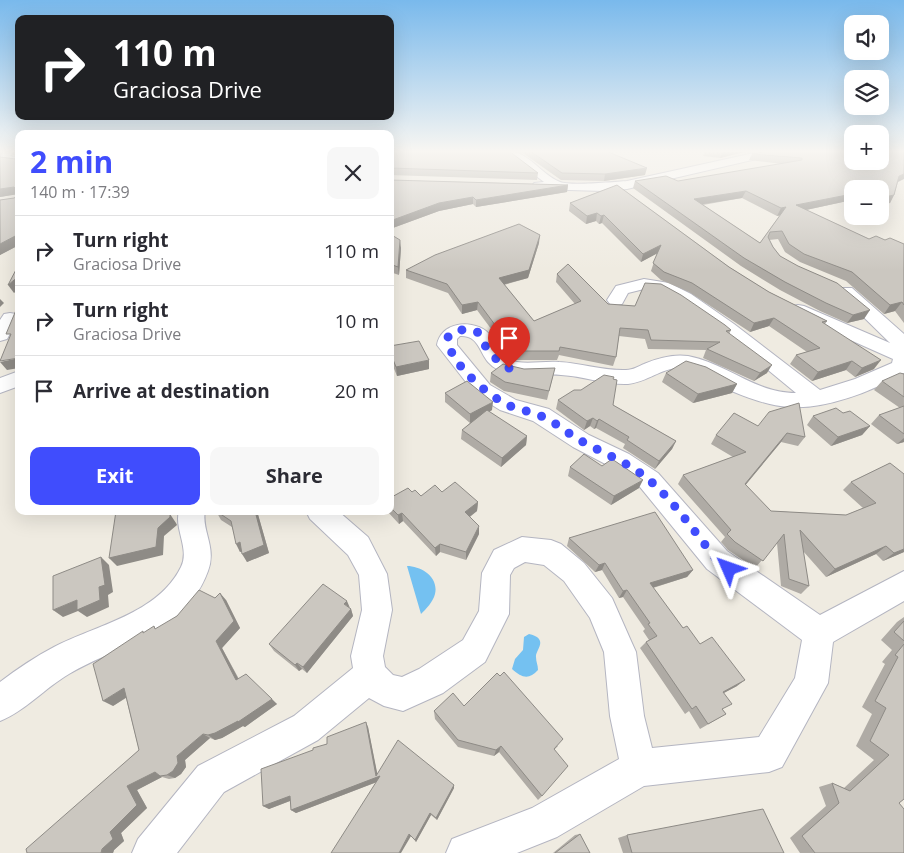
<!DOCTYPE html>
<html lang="en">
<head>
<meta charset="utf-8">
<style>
	body { margin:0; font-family:"Open Sans",sans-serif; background:#f7f7f7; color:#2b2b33; height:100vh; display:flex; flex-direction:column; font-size:19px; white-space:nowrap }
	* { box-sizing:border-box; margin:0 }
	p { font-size:16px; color:#7c7c81 }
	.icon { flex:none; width:28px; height:28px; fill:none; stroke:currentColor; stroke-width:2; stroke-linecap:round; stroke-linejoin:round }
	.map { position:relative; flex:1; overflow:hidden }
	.drawer { position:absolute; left:15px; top:130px; width:379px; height:385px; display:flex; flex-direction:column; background:#fff; border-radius:10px; box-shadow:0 5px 20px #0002 }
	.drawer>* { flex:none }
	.hud { position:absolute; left:15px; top:15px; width:379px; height:105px; border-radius:10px; box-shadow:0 5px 20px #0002; background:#202124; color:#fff; overflow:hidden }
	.buttons { position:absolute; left:844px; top:15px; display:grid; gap:10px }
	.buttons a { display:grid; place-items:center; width:45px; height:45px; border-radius:10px; background:#fff; box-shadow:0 5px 20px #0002; font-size:25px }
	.pin { position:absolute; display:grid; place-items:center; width:42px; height:42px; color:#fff; margin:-51px -21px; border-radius:50% 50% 50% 0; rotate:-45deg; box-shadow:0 0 5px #0007 }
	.pin .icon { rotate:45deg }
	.me { position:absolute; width:55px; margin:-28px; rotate:313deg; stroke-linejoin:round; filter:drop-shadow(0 0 4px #0008) }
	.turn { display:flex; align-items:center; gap:18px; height:105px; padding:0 15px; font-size:22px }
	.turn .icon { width:65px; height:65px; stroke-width:2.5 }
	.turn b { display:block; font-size:35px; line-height:42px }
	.round { display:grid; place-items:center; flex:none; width:52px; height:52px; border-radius:10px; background:#f7f7f7 }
	.head { display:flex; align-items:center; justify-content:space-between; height:85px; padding:0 15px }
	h1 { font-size:30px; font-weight:700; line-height:38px; color:#404dfd }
	.primary-button { display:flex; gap:10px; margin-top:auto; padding:10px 15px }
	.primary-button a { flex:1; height:58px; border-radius:10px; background:#404dfd; color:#fff; font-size:20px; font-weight:700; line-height:58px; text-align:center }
	.primary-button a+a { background:#f7f7f7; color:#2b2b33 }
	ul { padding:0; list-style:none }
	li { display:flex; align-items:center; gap:15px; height:70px; padding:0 15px; border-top:1px solid #e1e1e2 }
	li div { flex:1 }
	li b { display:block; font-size:19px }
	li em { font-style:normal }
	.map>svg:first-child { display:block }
	.water { fill:#74c1f1 }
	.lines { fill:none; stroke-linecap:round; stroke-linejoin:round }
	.minor-casing { stroke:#b4b5c1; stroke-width:2 }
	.minor { fill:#fff; fill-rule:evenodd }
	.wall { fill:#afaba5; fill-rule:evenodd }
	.shaded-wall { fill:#8e8b86 }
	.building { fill:#cbc7c0; stroke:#8e8b86; fill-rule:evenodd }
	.route { stroke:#404dfd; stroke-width:9; stroke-dasharray:0 16.2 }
</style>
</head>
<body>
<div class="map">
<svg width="904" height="853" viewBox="0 0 904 853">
	<rect width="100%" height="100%" fill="#efebe1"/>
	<path class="water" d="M407,566C421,566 439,577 435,594C433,602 426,609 421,614Z
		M529,634C550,639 535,650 536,657C536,662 538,665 538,670C529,680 522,678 512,669L515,659L523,650L524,637Z"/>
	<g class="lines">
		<defs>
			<path id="minor" d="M3,151H13L10,156L19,158V164L5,162L0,159Z
				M506,151C529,151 540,174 560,182C570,186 614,182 627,181L763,151H783L778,154L627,189L604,191L534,189L532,186L534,183L544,182L507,154Z
				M644,279L669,283L691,294L734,324L820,390L855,379L892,363L893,359L792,314L789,310L792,306L798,305L804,306L890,343L838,292L840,288H852L904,334V373C873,391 825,410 789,407C770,406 751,399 734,392C717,384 701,370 682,368C662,367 648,382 628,384C606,385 583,376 561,375C544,373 527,378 511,374C503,372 494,369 488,362C479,351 478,335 460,336L457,339V345L490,385L516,400L549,409L589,435L629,454L658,473L727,551L820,615L904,571V601L833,642L828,683L782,767L769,772L644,786L557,837L517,853H446L452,839L532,808L619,759L610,716L604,652L590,618L564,581L544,565L525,562L514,568L510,575L509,614L485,662L443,693L403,711L384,706L369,698L318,740L224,792L177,853H132L138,839L198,766L294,716L353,668L351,656L362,610L359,575L348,555L310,519L306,511H338L368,537L387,574L392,610L383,656L385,667L393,675L402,677L419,669L463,640L479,611L482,573L494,550L522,537L551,540L561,544L584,563L612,598L631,641L636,652L644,716L652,748L759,737L795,678L802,640L707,569L640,487L613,468L573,447L533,421L500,410L476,395L437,345C441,323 469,319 486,331C498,340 499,359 517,362C530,364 545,361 559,362C581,363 604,371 626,370C633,370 639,366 644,364C658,358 673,354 688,356C726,363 755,393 796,393L722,332L679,302L659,291L644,289L628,293L622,304L616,305L610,304L607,300L616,286Z
				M10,313L16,314L19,318L7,339L0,341V320L4,314Z
				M19,371V386L0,393V378Z
				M179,511H205C201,530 217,547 208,571C185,634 120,644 69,674C45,688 25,711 0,721V682C17,669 35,657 54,647C96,625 158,614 181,567C190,549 174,529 179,511Z"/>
		</defs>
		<use href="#minor" class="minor-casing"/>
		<use href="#minor" class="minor"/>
	</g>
	<path class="wall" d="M0,151H2L0,157L16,159V156L13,155L11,151H19V245L0,255V200L14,198L16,197V194L0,197Z
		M390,151L538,173L537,180L390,175Z
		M520,151H606L645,175L604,181L561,180Z
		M705,151H749L720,158L703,156Z
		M852,151L898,182L894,195L890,203L880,205V189H852V200L806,210L869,239L885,240L904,244V323L895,311L884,314L846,281L800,262L785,252L778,239L769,240L773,247L780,256L864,319L847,323L820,311L780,290L741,266L633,188L635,181H678L782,164L749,160L752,154ZM742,198L777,216L780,215L760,243L703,205Z
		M390,180L568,185L567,192L476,207L473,204L439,211L390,229Z
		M617,185L729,267L769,292L827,321L825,324L874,369L855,377L846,370L812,381L790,364L796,355L807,352L769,326L750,332L689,292L661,280L651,271L657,253L641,262L602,223L599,224L596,221L586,224L569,211L570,203Z
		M390,234L401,248L399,275L390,272Z
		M539,243L528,278L504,285L534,321L575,304L556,282L557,274L608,304L731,330L729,334L767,373L754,381L703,358L706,350L648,349L645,339L619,336L616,357L613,366L559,355L557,360H517L506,354V349L477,310L462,314L448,293L406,278V270Z
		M390,352L429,369L397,376L390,359Z
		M491,373L553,376L547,400L504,391L490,382Z
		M666,373L737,384L732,393L693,403L662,382Z
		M904,374V442L897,444L871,424L879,415L900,408L874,390L882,381Z
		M445,393L492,410L489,412L527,436L526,445L501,467L461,439L462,430L470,423L445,402Z
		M558,400L613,405L676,441L672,449L655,469L623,448L625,444L596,428L594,429L590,426L584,430L556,409Z
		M843,413L870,426L862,435L831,446L807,425L813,416Z
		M758,426L805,437L798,446L781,442L745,485L771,511L846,515L863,508L843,490L851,482L890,463L904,552L883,561L876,554L826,577L803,551L809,586L801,594L781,586L777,543L755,568L728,550L721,542L725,537L678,484L683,475L733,457L711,444L716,435Z
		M570,467L639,488L611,505L568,476Z
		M412,492L421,496L442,492L478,502L477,511L470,517L479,534L466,560L440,552L436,556L403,521L399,524L387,511H390V498Z
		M216,511H257L269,553L247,562L242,551L240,552L232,527L221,520Z
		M569,538L693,570L687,577L653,588L683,628L700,644L737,686L724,693L723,710L726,714L700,729L689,711L685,714L640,648L646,642L649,640L643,631L645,629L623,597L619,598L602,570L595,572L567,546Z
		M215,598L226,600L240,628L222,648L239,679L277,704L245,727L243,726L222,738L215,740L210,738L185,760L186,767L181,774L175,778L169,779L162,777L137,790L147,808L121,833L124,841L114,850L113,853H27L139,750L126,698L113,706L144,633L157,629Z
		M350,608L351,609L353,616L307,673L302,669L299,671L274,651L269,644Z
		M904,617V799L899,803L904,853H800L790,838L826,806L819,787L832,783L844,788L874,760L856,746L872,714L862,707L885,664L882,662L892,650L881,640L897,622Z
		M464,706L558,746L554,750L542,796L538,800L499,752L494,756L458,747L435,719L434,711Z
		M368,727L377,774L454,785V788L437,820L431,815L416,842L411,836L377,782L296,813L291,810L290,801L269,809L263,806L313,750Z
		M580,834L590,853H553L575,835Z
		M627,835L784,853H623L618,838Z"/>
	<path class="shaded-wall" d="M723,151H747L720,158Z
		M647,168L645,175L604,181L605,174Z
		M904,174V179L894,184L899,176Z
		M568,185L567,192L476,207V200Z
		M14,187L19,194L0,197V189Z
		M746,191L742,198L691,206L694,199Z
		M852,194V200L792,213L796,205Z
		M894,195L890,203L880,205V198Z
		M473,197V204L439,211L390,229V221L439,203Z
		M786,207L782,215L777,216L781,208Z
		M597,213L596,221L586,224L587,216Z
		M604,215L602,223L599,224L601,216Z
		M19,234V245L0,255V244Z
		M540,235L539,243L528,278L498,286L499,278Z
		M400,240L401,248L399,275L398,267Z
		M661,245L658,253L641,262L643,254Z
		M19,276V289L14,293L8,285Z
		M0,299L4,303L0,307Z
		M478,302L477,310L462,314V305Z
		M902,302L895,311L884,314L890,305Z
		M870,310L864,319L847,323L853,315Z
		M774,318L769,326L750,332L754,323Z
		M19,358V368L7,370L0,362Z
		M429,360V369L397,376L396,367Z
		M881,360L874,369L855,377L862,368Z
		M852,361L846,370L812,381L818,372Z
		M772,365L767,373L754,381L760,373Z
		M737,384L732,393L693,403L698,394Z
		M493,402L492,410L470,423V414Z
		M593,418L590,426L584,430L587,421Z
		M599,419L596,428L594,429L597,421Z
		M870,426L862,435L831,446L838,437Z
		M787,433L781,442L739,493L745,484Z
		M527,436L526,445L501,467L502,458Z
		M904,438V442L897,444Z
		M676,441L672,449L655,469L659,461Z
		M643,480L639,488L611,505L614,496Z
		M478,502L477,511L465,520V512Z
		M255,511H257L269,553L247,562L242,554Z
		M402,513L403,521L399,524L398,515Z
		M170,514L176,523L177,525L164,536L163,555L117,566L109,558L158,528Z
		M479,526V534L466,560V552Z
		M240,542L245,550L240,552L236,544Z
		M440,544V552L436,556L435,548Z
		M886,546L876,554L826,577L835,569Z
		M904,549V552L883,561L894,553Z
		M101,557L109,565L113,592L108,595L109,607L87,617L78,611L63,617L53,610L77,600L99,587Z
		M605,563L602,570L595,572L599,565Z
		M693,570L687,577L645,590L650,583Z
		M627,590L623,597L619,598L623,591Z
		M220,593L226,600L240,628L222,648L242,686L236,680L216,641Z
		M347,601L350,608L344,604Z
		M351,609L353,616L307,673L303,667Z
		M297,663L302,669L299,671L295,665Z
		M745,680L737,686L716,697L723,692Z
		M124,688L133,693L113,706L103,701Z
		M272,699L277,704L245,727L243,726L222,738L215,740L208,735Z
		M366,722L368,727L378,777L380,776L382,780L296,813L291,810L376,776Z
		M203,734L210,738L185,760L186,767L181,774L175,778L167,775L177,756Z
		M501,746L499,752L494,756L496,750Z
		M155,772L162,777L137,790L147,808L121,833L124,841L114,850L113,853H101L127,786Z
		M454,785V788L437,820L436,818Z
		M290,796L295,799L269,809L263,806Z
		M430,813L431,815L416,842L415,840Z
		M409,834L411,836L401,853H399Z"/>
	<path class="building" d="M16,151H19V234L0,244V200L14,198L16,197V189L14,187L0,189V157L16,159Z
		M390,151H509L538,173L390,168Z
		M530,151H606L647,168L605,174L562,173Z
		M768,151H852V161H880V151H904V174L899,176L894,195L880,198V189H852V194L796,205L869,239L876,236L885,240L890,238L904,244V305L902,302L890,305L852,272L804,254L789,244L782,231L770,232L768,237L773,247L780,256L798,266L837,283L870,310L853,315L826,303L785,282L744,258L635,181L666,176L678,181L802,160V158L752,154ZM746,191L781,208L786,207L760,243L694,199Z
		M390,180L568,185L476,200L473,197L439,203L390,221Z
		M617,185L729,267L769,292L827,321L822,322L881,360L862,368L852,361L818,372L796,355L820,348L774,318L754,323L692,283L664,272L653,263L661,245L643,254L604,215L601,216L597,213L587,216L570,203Z
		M519,224L540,235L529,270L499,278L534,321L581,301L557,274L568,264L608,304L635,306L645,283L661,284L681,295L725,325L731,330L726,331L772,365L760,373L707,349L720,342L651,340L648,330L620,328L616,357L560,347L559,351H518L507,345V341L478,302L462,305L447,284L406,270L435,255Z
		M390,234L400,240L398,267L390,264Z
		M19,264V276L8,285Z
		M19,303V358L0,361L11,334H6Z
		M419,341L429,360L396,367L390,352V346Z
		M686,361L706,367L737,384L698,394L666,373Z
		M503,364L524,369L555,368L549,391L505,382L491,373Z
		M900,373L904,374V397L882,381Z
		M604,375L614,377L613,379L617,380L613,405L676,441L659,461L627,440L629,437L599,419L597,421L593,418L587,421L558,400L574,390H581Z
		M467,381L493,402L470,414L445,393Z
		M799,403L805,437L787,433L745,484L771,511L846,515L876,503L851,482L890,463L904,474V549L894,553L886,546L835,569L800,530L809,586L789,579L784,534L763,561L735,542L727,534L731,530L683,475L746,452L716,435L734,413L758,426L769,412Z
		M904,406V434L879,415Z
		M836,408L843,413L850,411L870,426L838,437L813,416Z
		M487,410L527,436L502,458L462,430Z
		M584,454L602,466L612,459L643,480L614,496L570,467Z
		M455,482L478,502L465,512L479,526L466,552L440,544L435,548L402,513L398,515L390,507V498L408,488L412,492L415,490L421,496L435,485L442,492Z
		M116,511H153V512L170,514V517L158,528L156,547L109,558Z
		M216,511H255L264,545L242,554L240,542L236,544L231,521Z
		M655,512L693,570L650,583L683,628L687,626L700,644L712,637L745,680L723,692L732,704L722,709L726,714L708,724L696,706L692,709L646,642L657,636L648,624L650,623L627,590L623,591L605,563L599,565L569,538Z
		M101,557L105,585L99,587L100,600L77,610V600L53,610V576Z
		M323,584L347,601L344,604L351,609L303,667L297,663L295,665L269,644Z
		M199,590L215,598L220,593L234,621L216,641L236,680L246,674L272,699L238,722V721L215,733L208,735L203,734L177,756L178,763L173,771L167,775L160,776L155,772L127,786L137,805L110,832L113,839L102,849L101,853H27L26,849L139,750L124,688L103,701L93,664L143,631V633L154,626L155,629L177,616Z
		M904,621V641L894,632Z
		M904,644V799L899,803L904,809V853H815L802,836L839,803L832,783L850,791L889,755L870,741L886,708L875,701L898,657L895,655Z
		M504,672L563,739L554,749L568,766L542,796L501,746L496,750L458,740L434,711L453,693L464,706L497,673L500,676Z
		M366,722L376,776L398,740L454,785L436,818L430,813L415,840L409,834L399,853H331L380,776L291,810L290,796L263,806L261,769L313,750V748L327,744V737Z
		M763,809L784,853H632L627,835Z
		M580,834L590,853H555Z"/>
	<linearGradient id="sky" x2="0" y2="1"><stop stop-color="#79b9ec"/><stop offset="0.56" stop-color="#f8f6f2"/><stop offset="1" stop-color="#f8f6f2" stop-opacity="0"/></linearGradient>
	<rect width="904" height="270" fill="url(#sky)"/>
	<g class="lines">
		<path class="route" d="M509,368C504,364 497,360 493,356C476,340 489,325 454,331L448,337C446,360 488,396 508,405C519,410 530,411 541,416C556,422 568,434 583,442C605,454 629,463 648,479C675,502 696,534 717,560L729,569"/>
	</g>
</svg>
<div class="buttons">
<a><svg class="icon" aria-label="sound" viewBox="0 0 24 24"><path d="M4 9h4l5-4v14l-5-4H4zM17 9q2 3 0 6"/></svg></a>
<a><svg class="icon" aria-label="layers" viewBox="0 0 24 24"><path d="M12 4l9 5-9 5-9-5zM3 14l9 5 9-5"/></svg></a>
<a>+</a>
<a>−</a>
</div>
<div class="pin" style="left:509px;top:368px;background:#d93025"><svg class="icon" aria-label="arrive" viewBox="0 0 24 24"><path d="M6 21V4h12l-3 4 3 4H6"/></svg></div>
<svg class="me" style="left:729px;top:569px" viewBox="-20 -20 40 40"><path d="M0-17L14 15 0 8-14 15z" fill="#404dfd" stroke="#fff" stroke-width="4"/></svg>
<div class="hud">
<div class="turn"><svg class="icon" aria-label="right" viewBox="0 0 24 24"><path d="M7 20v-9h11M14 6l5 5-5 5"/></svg><div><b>110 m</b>Graciosa Drive</div></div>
</div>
<section class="drawer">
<div class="head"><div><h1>2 min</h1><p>140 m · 17:39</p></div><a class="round"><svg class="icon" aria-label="close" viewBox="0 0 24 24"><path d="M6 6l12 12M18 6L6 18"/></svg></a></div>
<ul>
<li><svg class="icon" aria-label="right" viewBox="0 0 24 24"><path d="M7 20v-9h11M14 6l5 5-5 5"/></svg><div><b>Turn right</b><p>Graciosa Drive</p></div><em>110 m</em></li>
<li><svg class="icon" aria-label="right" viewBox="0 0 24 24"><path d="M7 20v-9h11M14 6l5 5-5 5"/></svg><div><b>Turn right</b><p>Graciosa Drive</p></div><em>10 m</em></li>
<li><svg class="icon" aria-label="arrive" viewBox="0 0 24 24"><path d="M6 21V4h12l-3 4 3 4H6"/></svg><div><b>Arrive at destination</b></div><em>20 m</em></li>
</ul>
<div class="primary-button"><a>Exit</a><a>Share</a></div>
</section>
</div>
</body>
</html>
